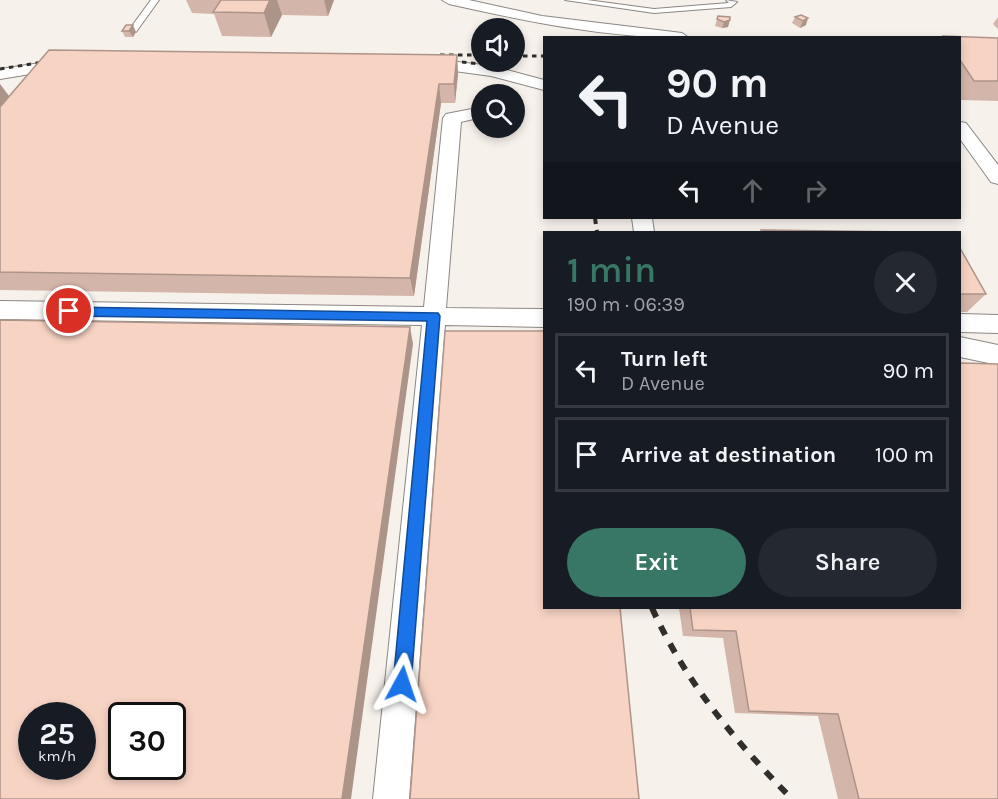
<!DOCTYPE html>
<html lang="en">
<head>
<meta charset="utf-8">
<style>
	body { margin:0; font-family:Karla,sans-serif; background:#242831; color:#f1f3f6; height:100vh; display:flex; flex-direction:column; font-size:22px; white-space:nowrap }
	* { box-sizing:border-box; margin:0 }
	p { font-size:20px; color:#9ea1a6 }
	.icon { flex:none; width:33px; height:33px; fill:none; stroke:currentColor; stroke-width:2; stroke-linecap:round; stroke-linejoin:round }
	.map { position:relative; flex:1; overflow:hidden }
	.sheet { position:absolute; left:543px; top:231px; width:418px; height:378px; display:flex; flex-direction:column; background:#171b24; border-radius:0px; box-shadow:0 3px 9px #0003 }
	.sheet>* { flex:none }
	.banner { position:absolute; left:543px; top:36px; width:418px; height:183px; border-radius:0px; box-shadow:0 3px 9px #0003; background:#171b24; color:#f1f3f6; overflow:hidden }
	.fabs { position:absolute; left:471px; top:18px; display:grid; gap:12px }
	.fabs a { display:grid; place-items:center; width:54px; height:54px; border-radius:50%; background:#171b24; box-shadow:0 3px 9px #0003; font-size:30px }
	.speed { position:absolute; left:18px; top:702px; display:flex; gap:12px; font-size:30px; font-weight:700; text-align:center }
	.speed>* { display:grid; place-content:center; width:78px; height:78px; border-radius:50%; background:#171b24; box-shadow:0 3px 9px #0003; line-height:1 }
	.speed small { font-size:15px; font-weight:400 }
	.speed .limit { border:3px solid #111; border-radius:9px; background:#fff; color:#111 }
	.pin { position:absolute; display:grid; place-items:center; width:51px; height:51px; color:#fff; margin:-26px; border:3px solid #fff; border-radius:50%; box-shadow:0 2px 6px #0007 }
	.me { position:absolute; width:66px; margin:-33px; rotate:5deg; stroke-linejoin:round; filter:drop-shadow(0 0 4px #0008) }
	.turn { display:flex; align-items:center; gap:21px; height:126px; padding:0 24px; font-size:27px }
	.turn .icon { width:78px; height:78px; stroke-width:2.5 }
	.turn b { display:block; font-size:42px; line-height:51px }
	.lanes { display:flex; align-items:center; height:57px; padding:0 24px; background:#0003; justify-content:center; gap:30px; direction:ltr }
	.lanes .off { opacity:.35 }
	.round { display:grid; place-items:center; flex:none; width:63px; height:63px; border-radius:32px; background:#242831 }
	.headline { display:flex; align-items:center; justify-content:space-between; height:102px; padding:0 24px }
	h1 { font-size:36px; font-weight:600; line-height:45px; color:#387765 }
	.action { display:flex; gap:12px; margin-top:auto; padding:12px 24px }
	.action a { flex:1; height:69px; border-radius:36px; background:#387765; color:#fff; font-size:24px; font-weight:600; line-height:69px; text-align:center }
	.action a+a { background:#242831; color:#f1f3f6 }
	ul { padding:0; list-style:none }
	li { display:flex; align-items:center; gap:18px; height:75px; margin:0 12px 9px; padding:0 12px; border:3px solid #363941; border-radius:0px }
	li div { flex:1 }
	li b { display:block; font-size:22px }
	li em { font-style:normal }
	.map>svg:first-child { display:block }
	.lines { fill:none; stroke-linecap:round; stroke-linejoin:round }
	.service-casing { stroke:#8c8782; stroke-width:2 }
	.minor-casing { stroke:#8c8782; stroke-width:2 }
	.service { fill:#fff; fill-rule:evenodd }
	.minor { fill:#fff; fill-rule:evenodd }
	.rail-far2 { stroke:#312f2c; stroke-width:3; stroke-dasharray:4.5 4.5; stroke-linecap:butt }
	.rail-far1 { stroke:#312f2c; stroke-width:4; stroke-dasharray:6 6; stroke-linecap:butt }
	.rail { stroke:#312f2c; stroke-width:6; stroke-dasharray:10 10; stroke-linecap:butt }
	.wall { fill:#d4b5a9 }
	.shaded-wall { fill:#ad9489 }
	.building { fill:#f7d3c4; stroke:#ad9489; stroke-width:1.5; fill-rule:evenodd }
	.route { fill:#1a73e8; stroke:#114b97; stroke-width:1.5 }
</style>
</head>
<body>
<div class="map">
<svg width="998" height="799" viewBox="0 0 998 799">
	<rect width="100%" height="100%" fill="#f7f1ec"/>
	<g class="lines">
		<defs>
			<path id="service" d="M151,0H159L136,32H130L129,30Z
				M565,0H587L654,9L729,3L726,0L737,2L731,7L654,13Z"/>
			<path id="minor" d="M442,0H469L542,16L682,33L689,38C607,38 529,22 449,4Z
				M424,58L492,66L544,80V90L491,76L418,66L416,63Z
				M67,59L73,61L75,64L73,67L0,79V69Z
				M482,107V117L461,122L446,308L544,309V327L445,325L409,799H373L422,325L0,319V301L424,307L443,118L446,114Z
				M960,122L966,123L998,165V184L991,182L960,139Z
				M632,218H652L654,232H634Z
				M960,314L998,315V333L960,332Z
				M960,337L998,345V365L960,357Z"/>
		</defs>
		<use href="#service" class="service-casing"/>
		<use href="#minor" class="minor-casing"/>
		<use href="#service" class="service"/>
		<use href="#minor" class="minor"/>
		<path class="rail-far2" d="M440,55H482
			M514,56H544
			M462,62L488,65
			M0,69L56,60"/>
		<path class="rail-far1" d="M595,218L597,232"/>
		<path class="rail" d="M652,608C686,683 735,741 792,799"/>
	</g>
	<path class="wall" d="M186,0H334L328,16L282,15L271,37L222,36L214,14L192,13Z
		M801,15L806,25L800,28L792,23L795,17Z
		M718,16L730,17L728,27L722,28L715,26Z
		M998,17V29L993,24Z
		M126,25L136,32L133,37H125L122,31Z
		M943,36L998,38V101L961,100L960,99V38H942Z
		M457,55L458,74L455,103H441L414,296L0,290V84L9,97Z
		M960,294H986L967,312H960Z
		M679,608H960L998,799H838L818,716L735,713L723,638L683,636Z"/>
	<path class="shaded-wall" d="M270,0H277L282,15L271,37L264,13Z
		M324,0H334L328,16Z
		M808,18L806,25L800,28L803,21Z
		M730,20L728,27L722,28L724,22Z
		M133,25L136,32L133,37L129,31Z
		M457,55L458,74L455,103L454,84Z
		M0,84L12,100L0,115Z
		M439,84L441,103L414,296L410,278Z
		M410,327L413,344L351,799H342Z"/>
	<path class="building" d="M221,0H270L264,13L213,12Z
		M801,15L808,18L803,21L795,17Z
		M718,16L730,17V20L724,22L717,19Z
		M126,25H133L129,31H122Z
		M943,36L998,38V81H974L960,60V38H944Z
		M49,50L457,55L454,84H439L410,278L0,272V107Z
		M761,230L910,232H762Z
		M960,248L986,294H960Z
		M0,320L410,327L342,799H0ZM32,716H82V766H32ZM122,716H172V766H122Z
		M445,331H544V608H620L639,799H410Z
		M960,363L998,364V799H859L838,714L749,711L736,631L693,630L690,608H960Z"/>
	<path class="route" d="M69,307L438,313L440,316L411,684L408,690L402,693L395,690L393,684L427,321L69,316L62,311Z"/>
</svg>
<div class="fabs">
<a><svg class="icon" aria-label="sound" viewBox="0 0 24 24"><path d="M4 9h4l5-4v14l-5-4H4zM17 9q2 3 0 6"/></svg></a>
<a><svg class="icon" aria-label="search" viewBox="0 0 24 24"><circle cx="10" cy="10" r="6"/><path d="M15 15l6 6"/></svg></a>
</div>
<div class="speed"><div>25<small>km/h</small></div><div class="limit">30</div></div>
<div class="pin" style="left:69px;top:311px;background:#d93025"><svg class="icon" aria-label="arrive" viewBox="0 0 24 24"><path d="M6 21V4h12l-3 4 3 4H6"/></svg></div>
<svg class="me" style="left:402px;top:684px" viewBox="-20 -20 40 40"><path d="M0-17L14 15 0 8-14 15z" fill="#1a73e8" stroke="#fff" stroke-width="4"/></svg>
<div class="banner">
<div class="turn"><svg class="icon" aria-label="left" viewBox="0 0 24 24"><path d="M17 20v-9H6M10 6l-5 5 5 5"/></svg><div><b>90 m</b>D Avenue</div></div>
<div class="lanes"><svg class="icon" aria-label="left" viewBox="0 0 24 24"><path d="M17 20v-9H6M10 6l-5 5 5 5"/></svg><svg class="icon off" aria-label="ahead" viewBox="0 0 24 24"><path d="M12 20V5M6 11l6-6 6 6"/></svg><svg class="icon off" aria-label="right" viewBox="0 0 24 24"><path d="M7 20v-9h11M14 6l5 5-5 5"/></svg></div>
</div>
<section class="sheet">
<div class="headline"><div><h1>1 min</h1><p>190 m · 06:39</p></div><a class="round"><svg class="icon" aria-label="close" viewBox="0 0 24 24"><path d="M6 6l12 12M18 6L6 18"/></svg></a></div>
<ul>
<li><svg class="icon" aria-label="left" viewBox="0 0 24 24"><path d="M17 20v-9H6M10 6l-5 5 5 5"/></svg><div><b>Turn left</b><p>D Avenue</p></div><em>90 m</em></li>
<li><svg class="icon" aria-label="arrive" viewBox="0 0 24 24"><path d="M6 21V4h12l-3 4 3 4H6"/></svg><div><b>Arrive at destination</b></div><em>100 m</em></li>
</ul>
<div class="action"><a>Exit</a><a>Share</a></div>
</section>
</div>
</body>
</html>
